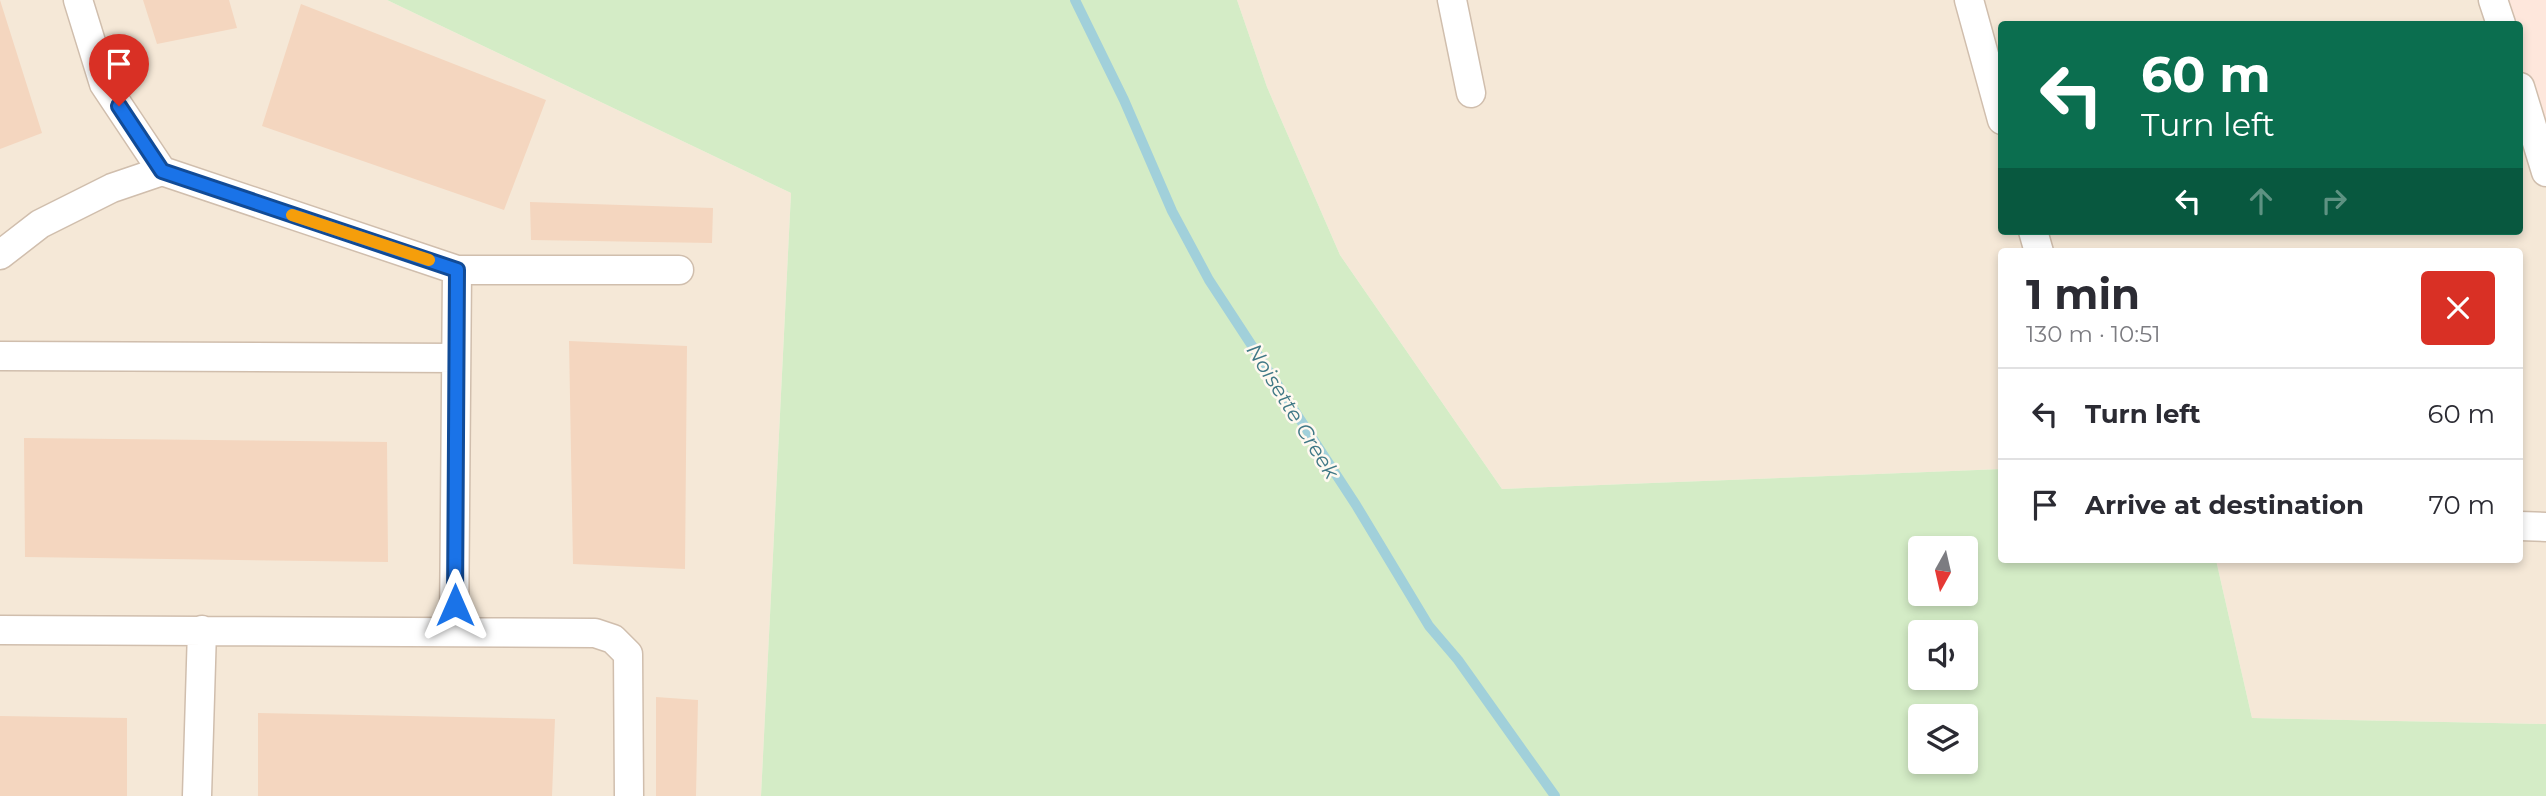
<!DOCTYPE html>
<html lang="en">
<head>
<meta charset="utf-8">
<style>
	body { margin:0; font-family:Montserrat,sans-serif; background:#f2f2f3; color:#2b2b33; height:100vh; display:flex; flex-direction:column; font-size:26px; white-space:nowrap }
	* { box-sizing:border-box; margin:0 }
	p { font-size:23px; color:#7c7c81 }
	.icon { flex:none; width:38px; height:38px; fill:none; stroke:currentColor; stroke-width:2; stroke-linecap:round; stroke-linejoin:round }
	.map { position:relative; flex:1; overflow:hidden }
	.details { position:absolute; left:1998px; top:248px; width:525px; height:315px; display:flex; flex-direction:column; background:#fff; border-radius:7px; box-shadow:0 4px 10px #0003 }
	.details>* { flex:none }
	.top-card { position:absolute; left:1998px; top:21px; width:525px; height:214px; border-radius:7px; box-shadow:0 4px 10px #0003; background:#0b6e4f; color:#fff; overflow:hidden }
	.needle { width:46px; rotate:188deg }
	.buttons { position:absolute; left:1908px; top:536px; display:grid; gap:14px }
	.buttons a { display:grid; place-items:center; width:70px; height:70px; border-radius:7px; background:#fff; box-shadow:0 4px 10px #0003; font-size:35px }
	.pin { position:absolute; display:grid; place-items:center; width:60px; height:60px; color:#fff; margin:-72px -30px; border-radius:50% 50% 50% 0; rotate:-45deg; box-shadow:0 0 7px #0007 }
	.pin .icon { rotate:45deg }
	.me { position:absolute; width:77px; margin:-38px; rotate:0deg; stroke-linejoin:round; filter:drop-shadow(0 0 5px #0008) }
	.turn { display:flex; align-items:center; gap:24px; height:147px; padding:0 28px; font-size:32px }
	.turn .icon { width:91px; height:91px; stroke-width:2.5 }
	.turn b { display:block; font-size:49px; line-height:60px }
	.lanes { display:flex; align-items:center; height:66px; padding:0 28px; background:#0003; justify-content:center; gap:35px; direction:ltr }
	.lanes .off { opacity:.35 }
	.round { display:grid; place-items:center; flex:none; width:74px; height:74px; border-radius:7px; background:#f2f2f3 }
	.summary { display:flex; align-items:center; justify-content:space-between; height:119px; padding:0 28px }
	h1 { font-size:42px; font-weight:700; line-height:52px }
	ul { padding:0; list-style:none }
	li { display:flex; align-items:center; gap:21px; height:91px; padding:0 28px; border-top:2px solid #e1e1e2 }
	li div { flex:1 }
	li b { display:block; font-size:26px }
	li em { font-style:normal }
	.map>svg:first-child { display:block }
	.residential { fill:#f5e8d7 }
	.commercial { fill:#fee7dc }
	.green { fill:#d4ecc6; fill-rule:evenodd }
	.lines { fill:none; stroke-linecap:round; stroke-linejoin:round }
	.stream { stroke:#a1d0da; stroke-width:10 }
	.building { fill:#f4d6bf }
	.minor-casing { stroke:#d0bead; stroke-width:31 }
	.minor { stroke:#fff; stroke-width:28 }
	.route-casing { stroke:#114b97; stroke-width:18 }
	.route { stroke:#1a73e8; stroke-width:12 }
	.slow { stroke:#f59e0b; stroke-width:12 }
	.labels { text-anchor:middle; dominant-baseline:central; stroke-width:5; stroke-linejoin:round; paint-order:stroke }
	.water-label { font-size:21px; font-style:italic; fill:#407886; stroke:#fff9f0 }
</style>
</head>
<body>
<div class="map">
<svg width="2546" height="796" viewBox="0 0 2546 796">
	<rect width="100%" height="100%" fill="#fdf6e9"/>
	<path class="residential" d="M0,0H387L791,193L761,796H0Z
		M1237,0H2493L2501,24H2002V231H2520V87L2546,172V724L2252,718L2216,560H2520V252H2002V469L1502,489L1340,255L1267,87Z"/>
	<path class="commercial" d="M2493,0H2546V172L2520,87V24H2501Z"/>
	<path class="green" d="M387,0H1237L1267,87L1340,255L1502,489L2002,469V560H2216L2252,718L2546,724V796H761L791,193ZM1920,548H1965V593H1920ZM1920,632H1965V677H1920ZM1920,716H1965V761H1920Z"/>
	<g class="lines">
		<path class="stream" d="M1075,0L1124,100L1172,211L1209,280L1356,505L1429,626L1458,660L1555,796"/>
	</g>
	<path class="building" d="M0,0L42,133L0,149Z
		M143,0H229L237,28L157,44Z
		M301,4L546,100L504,210L262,126Z
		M530,202L713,208L712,243L531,240Z
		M569,341L687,346L685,569L573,564Z
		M24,438L387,442L388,562L25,557Z
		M656,697L698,700L696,796H656Z
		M258,713L555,719L552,796H258Z
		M0,716L127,718V796H0Z"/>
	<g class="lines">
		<defs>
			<path id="minor" d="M78,0L104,84L162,171
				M1452,0L1471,93
				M1969,0L2002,120
				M2493,0L2501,24
				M2520,87L2546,172
				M2033,231L2039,252
				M0,255L40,224L112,188L162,171L457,270
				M0,356L456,358
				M2520,526L2546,527
				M0,630L595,633L613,639L628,654L629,796
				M454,632L457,270H679
				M197,796L202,630"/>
		</defs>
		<use href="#minor" class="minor-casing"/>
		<use href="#minor" class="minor"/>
	</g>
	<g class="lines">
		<defs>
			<path id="route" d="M119,106L162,171L457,270L455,605"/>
		</defs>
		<use href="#route" class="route-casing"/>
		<use href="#route" class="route"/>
		<path class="slow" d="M292,215L429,260"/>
	</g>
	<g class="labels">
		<g class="water-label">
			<text transform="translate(1293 411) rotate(58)">Noisette Creek</text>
		</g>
	</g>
</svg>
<div class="buttons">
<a><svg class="needle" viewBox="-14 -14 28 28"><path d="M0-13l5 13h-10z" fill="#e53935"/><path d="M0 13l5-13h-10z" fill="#7c7c81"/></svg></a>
<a><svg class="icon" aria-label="sound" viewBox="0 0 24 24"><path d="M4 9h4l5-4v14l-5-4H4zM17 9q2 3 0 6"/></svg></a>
<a><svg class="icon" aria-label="layers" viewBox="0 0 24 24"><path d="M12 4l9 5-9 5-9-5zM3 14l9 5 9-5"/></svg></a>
</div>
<div class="pin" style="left:119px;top:106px;background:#d93025"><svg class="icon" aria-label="arrive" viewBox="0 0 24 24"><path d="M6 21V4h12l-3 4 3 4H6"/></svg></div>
<svg class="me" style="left:455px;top:605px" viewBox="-20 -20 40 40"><path d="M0-17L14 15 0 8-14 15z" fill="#1a73e8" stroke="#fff" stroke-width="4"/></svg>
<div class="top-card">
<div class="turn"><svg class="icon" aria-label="left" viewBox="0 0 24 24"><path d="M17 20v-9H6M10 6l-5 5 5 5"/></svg><div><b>60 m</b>Turn left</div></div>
<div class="lanes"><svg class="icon" aria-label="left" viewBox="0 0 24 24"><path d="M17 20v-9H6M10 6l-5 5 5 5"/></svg><svg class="icon off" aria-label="ahead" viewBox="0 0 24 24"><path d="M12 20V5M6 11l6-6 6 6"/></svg><svg class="icon off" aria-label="right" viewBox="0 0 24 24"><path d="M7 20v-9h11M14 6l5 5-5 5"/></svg></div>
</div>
<section class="details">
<div class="summary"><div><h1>1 min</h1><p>130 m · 10:51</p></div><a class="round" style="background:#d93025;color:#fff"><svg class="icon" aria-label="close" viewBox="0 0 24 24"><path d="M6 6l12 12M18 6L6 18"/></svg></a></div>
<ul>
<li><svg class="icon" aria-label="left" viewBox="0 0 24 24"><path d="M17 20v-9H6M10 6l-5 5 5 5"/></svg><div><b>Turn left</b></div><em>60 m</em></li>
<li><svg class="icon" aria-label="arrive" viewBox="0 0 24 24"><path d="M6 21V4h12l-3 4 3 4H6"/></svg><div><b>Arrive at destination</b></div><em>70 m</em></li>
</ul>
</section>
</div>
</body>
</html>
